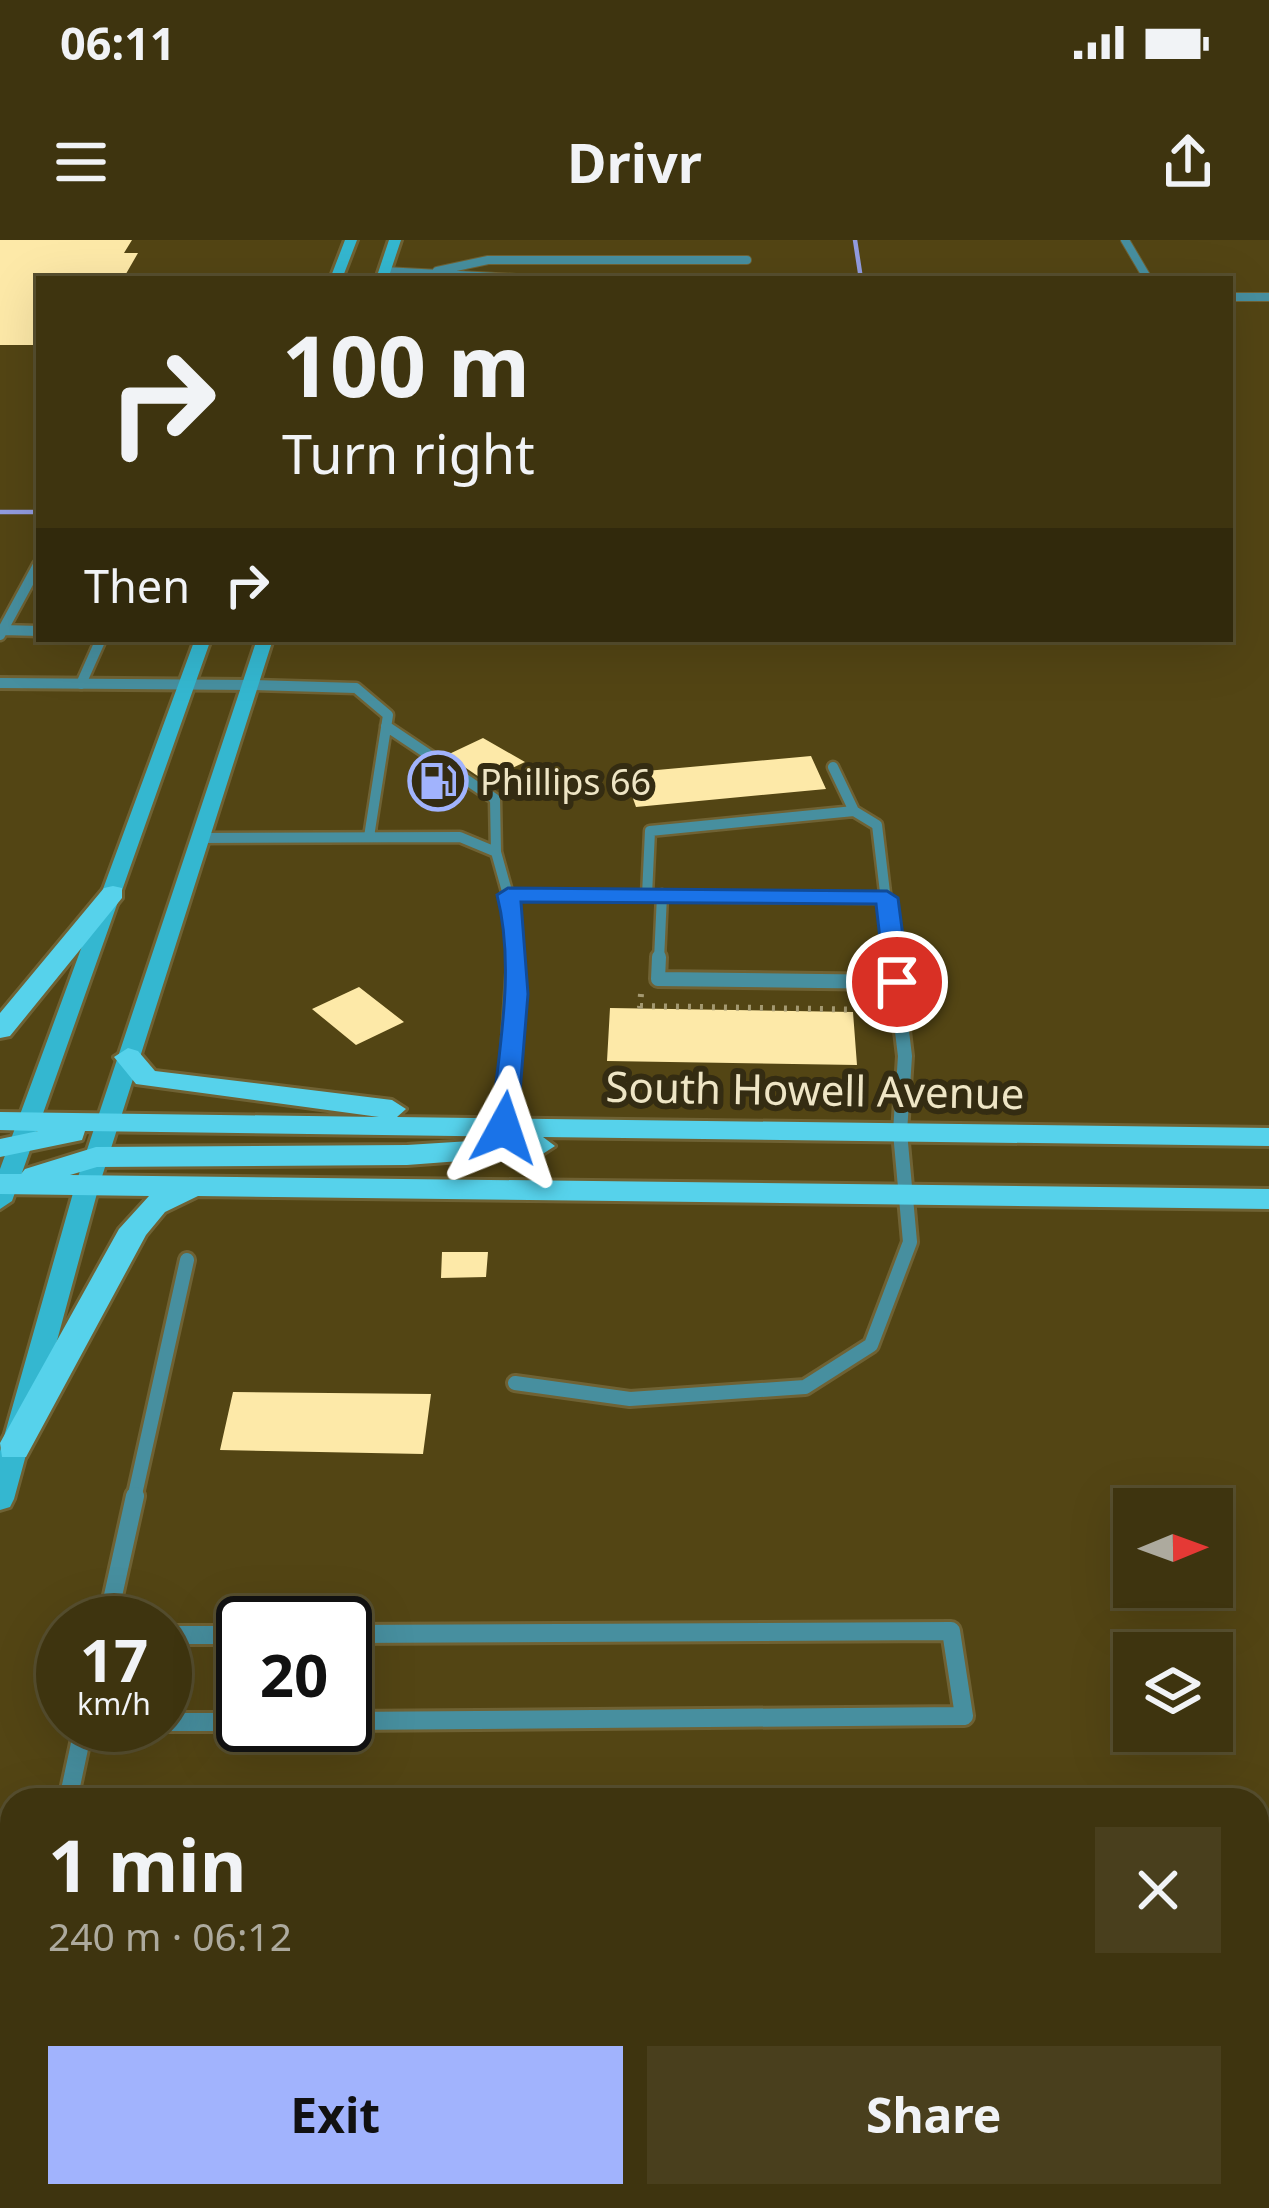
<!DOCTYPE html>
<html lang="en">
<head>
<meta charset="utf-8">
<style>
	body { margin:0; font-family:"Noto Sans",sans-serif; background:#493f1d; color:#f1f3f6; height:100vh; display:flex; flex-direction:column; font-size:45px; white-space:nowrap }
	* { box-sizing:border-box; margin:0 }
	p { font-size:39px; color:#adaa9e }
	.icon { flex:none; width:66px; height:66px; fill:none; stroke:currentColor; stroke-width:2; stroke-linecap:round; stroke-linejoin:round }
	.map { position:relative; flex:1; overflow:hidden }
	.sheet { position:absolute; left:0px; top:1548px; width:1269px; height:420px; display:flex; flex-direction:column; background:#3e340f; border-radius:36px 36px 0 0; box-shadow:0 12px 48px #0002,0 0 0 3px #574f2f }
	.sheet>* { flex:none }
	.hud { position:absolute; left:36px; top:36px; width:1197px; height:366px; border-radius:0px; box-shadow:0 12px 48px #0002,0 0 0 3px #574f2f; background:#3e340f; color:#f1f3f6; overflow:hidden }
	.needle { width:78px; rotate:89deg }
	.tools { position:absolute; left:1113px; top:1248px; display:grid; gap:24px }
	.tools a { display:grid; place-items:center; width:120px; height:120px; border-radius:0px; background:#3e340f; box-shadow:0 12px 48px #0002,0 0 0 3px #574f2f; font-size:60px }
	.speed { position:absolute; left:36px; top:1356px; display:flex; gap:24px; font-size:60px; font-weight:700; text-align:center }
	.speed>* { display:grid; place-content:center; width:156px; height:156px; border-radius:50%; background:#3e340f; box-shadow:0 12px 48px #0002,0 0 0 3px #574f2f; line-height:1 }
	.speed small { font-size:30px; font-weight:400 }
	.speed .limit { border:6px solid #111; border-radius:18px; background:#fff; color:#111 }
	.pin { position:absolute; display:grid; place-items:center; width:102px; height:102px; color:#fff; margin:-51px; border:6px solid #fff; border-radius:50%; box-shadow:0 3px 12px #0007 }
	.me { position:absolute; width:132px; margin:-66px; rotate:5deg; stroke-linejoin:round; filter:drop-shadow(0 0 9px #0008) }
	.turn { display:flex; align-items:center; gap:42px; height:252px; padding:0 48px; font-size:54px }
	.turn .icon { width:156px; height:156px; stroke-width:2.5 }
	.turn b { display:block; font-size:84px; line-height:102px }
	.then { display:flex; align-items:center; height:114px; padding:0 48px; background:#0003; gap:24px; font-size:45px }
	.round { display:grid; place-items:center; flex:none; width:126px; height:126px; border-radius:0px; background:#493f1d }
	.head { display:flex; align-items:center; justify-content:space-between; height:204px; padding:0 48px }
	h1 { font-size:72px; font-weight:700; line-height:90px }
	.action { display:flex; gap:24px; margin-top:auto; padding:24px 48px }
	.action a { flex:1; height:138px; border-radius:0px; background:#a1b3fd; color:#111; font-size:48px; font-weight:700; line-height:138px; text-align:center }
	.action a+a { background:#493f1d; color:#f1f3f6 }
	.status { display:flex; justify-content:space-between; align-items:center; height:84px; padding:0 60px; background:#3e340f; direction:ltr }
	.status svg { height:33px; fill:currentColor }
	header { display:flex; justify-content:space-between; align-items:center; height:156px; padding:0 48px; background:#3e340f; font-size:54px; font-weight:700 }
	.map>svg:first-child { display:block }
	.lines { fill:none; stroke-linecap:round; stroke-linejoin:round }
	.stream { stroke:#929ce0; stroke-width:4.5 }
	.building { fill:#fde9a8 }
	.lane-far3-casing { stroke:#6f6234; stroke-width:10 }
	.lane-far2-casing { stroke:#6f6234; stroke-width:15 }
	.lane-far1-casing { stroke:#6f6234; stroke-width:20 }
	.lane-casing { stroke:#6f6234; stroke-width:24 }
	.street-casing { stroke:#6f6234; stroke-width:6 }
	.secondary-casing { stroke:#6f6234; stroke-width:6 }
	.primary-casing { stroke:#6f6234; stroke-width:6 }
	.path { stroke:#a49971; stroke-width:6; stroke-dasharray:3 9; stroke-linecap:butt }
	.lane-far3 { stroke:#478f9f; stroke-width:8 }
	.lane-far2 { stroke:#478f9f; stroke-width:10 }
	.lane-far1 { stroke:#478f9f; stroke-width:14 }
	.lane { stroke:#478f9f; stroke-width:18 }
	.street { fill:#478f9f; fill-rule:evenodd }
	.secondary { fill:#34b7d0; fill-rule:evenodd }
	.primary { fill:#56d2eb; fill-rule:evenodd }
	.route { fill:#1a73e8; stroke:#114b97; stroke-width:3 }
	.labels { text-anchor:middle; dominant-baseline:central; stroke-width:12; stroke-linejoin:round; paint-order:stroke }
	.far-poi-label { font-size:36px; fill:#eee5c5; stroke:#342c12; text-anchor:start }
	.street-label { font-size:42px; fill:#eee5c5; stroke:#342c12 }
</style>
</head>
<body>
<div class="status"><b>06:11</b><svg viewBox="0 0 49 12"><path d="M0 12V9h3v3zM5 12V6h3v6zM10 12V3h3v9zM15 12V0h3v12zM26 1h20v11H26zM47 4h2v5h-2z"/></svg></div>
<header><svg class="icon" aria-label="menu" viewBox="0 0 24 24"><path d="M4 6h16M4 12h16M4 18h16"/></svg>Drivr<svg class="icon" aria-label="share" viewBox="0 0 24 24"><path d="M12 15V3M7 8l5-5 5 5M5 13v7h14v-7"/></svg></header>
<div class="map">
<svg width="1269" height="1968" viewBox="0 0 1269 1968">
	<rect width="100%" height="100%" fill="#534514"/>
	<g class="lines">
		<path class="stream" d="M855,0L861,39
			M0,272H39"/>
	</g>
	<path class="building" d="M0,0H132L124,13H138L123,39H39V105H0Z
		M483,498L525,522L485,541L447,515Z
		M811,516L826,549L636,567L624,533Z
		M426,525L465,551L450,558L410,532Z
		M359,747L404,782L356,805L312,769Z
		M610,768L853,772L857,825L607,821Z
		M442,1012H488L486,1037L441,1038Z
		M233,1152L431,1154L423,1214L220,1210Z"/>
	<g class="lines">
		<defs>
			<path id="lane-far3" d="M1125,0L1148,39
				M384,31L534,39
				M437,31L488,20H747
				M1230,57H1269"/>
			<path id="lane-far2" d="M3,390L39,391
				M0,395L38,325
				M81,444L101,399
				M250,445L356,448L388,475L369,597
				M386,486L495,559L496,612
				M833,527L854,571
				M200,598L460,597L496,612L515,680L516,720
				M508,655L887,658
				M647,655L650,591L854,571L877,585L893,720
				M659,720L662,655"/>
			<path id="lane-far1" d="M659,717L658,739L897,742
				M504,888L515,717
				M515,1143L630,1159L805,1147L871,1105L910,1002L900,892L905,816L893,717
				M134,1259L187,1020"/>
			<path id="lane" d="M107,1383L135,1256
				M345,1394L951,1391L964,1476L345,1481
				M165,1395H243
				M165,1482H243
				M68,1560L84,1485
				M0,1756L12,1743
				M0,1777L12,1781
				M0,1960L12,1932"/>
			<path id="street" d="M0,438L250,440L259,445L250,450L0,448Z"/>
			<path id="secondary" d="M345,0H357L342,39H330Z
				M389,0H401L388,39H376Z
				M195,399H211L12,961L0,969V929Z
				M257,399H273L99,946L14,1259L10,1267L0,1270V1211L75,946Z"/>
			<path id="primary" d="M113,646L122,648V658L10,796L0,798V773L104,648Z
				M128,808L138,811L155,831L392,860L406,869L397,877L1269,888V906L543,897L555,906L541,915L407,925L97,927L70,935L1269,949V969L198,956L165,972L146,995L26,1217H2L0,1203L119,989L149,956L0,954V934H21L25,929L96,907L407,905L535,897L85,891L82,900L0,917V899L38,891L0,890V872L379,877L136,844L114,817Z"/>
		</defs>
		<use href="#lane-far3" class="lane-far3-casing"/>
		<use href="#lane-far2" class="lane-far2-casing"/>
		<use href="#lane-far1" class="lane-far1-casing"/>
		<use href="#lane" class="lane-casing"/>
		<use href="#street" class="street-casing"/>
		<use href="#secondary" class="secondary-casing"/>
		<use href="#primary" class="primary-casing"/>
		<path class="path" d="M641,754L640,766L880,770"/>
		<use href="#lane-far3" class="lane-far3"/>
		<use href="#lane-far2" class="lane-far2"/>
		<use href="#lane-far1" class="lane-far1"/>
		<use href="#lane" class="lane"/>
		<use href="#street" class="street"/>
		<use href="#secondary" class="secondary"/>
		<use href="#primary" class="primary"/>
	</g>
	<path class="route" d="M508,648L887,651L898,658L909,742L897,750L885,742L876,664L521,662L528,754L517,888L504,896L491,888C498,813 516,729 497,655Z"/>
	<defs>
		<symbol id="fuel-ring" viewBox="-11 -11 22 22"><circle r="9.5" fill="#342c12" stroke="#a1b3fd" stroke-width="1.5"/><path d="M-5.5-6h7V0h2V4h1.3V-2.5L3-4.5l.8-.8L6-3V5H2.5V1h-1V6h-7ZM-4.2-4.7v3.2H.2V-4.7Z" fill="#a1b3fd"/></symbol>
	</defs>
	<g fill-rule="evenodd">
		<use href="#fuel-ring" x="405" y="508" width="66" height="66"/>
	</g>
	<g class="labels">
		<g class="far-poi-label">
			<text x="480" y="541">Phillips 66</text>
		</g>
		<g class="street-label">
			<text transform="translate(815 849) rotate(1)">South Howell Avenue</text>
		</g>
	</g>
</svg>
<div class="tools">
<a><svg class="needle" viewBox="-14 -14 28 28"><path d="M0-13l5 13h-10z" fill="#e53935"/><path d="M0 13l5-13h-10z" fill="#adaa9e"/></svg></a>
<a><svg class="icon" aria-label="layers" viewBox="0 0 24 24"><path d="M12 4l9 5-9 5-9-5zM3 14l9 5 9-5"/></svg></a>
</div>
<div class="speed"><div>17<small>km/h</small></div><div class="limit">20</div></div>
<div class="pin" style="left:897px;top:742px;background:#d93025"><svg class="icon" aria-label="arrive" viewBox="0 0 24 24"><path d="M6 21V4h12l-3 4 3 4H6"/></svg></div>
<svg class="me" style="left:504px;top:888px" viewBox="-20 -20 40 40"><path d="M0-17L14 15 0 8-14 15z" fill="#1a73e8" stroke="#fff" stroke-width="4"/></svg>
<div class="hud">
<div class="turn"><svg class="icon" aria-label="right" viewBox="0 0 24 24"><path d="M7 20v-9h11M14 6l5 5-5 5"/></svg><div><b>100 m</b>Turn right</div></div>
<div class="then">Then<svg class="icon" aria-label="right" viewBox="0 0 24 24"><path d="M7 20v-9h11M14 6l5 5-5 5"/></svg></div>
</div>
<section class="sheet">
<div class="head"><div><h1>1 min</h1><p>240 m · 06:12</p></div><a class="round"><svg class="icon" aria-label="close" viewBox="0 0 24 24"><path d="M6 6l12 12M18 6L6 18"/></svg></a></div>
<div class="action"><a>Exit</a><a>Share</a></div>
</section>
</div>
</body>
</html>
